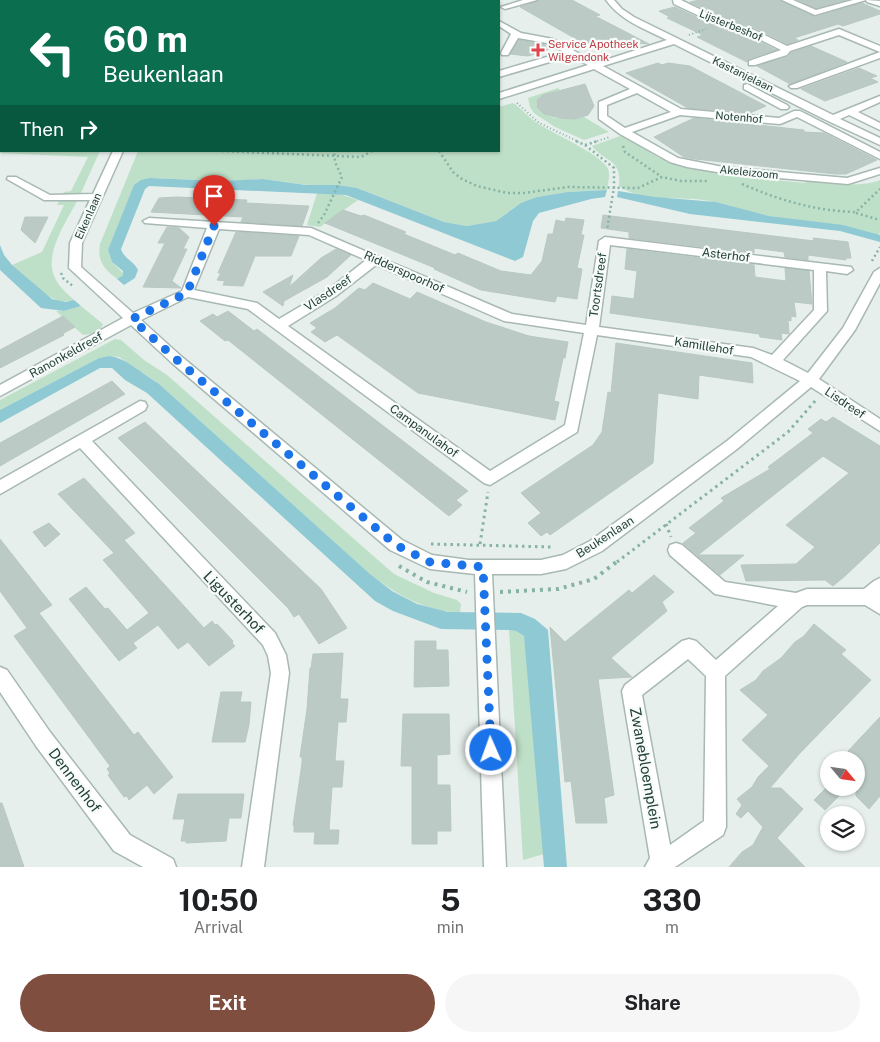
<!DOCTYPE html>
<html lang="en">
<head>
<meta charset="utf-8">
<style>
	body { margin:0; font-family:"Public Sans",sans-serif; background:#f6f6f6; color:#202124; height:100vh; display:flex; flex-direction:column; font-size:19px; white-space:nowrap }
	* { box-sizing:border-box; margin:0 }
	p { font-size:16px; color:#757577 }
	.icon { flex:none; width:28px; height:28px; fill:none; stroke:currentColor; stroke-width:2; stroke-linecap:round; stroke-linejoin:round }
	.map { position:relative; height:867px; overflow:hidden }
	.drawer { display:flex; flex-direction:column; background:#fff; flex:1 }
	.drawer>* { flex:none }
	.banner { position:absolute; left:0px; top:0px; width:500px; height:152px; box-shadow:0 1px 4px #0004; background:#0b6e4f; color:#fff; overflow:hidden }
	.needle { width:32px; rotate:119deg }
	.controls { position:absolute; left:820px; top:751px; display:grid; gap:10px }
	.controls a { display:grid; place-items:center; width:45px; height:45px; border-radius:50%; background:#fff; box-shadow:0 1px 4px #0004; font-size:25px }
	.pin { position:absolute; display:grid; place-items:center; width:42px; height:42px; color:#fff; margin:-51px -21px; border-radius:50% 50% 50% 0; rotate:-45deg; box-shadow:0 0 5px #0007 }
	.pin .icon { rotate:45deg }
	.me { position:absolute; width:55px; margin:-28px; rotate:358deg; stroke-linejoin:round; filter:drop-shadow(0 0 4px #0008) }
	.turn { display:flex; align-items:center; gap:18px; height:105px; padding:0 20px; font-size:22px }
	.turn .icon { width:65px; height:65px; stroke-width:2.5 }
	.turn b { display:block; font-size:35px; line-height:42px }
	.then { display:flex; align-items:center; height:48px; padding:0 20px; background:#0003; gap:10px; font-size:19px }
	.eta { display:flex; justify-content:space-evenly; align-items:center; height:85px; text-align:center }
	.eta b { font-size:30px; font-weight:700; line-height:35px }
	.cta { display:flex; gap:10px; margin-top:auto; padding:10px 20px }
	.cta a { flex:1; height:58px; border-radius:30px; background:#7f4e3f; color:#fff; font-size:20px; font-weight:700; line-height:58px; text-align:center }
	.cta a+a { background:#f6f6f6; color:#202124 }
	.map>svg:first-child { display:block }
	.green { fill:#bfe0c8 }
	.water { fill:#8ec9d4 }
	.building { fill:#bbcac4; stroke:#b8c9c2 }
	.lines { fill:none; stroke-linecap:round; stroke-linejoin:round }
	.minor-casing { stroke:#a8b8b2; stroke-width:3 }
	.path-far3 { stroke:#86b3a5; stroke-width:2; stroke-dasharray:1 2.5; stroke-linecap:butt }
	.path-far2 { stroke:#86b3a5; stroke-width:2.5; stroke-dasharray:2 3; stroke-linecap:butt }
	.path-far1 { stroke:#86b3a5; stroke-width:3; stroke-dasharray:2.5 4; stroke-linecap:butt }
	.path { stroke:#86b3a5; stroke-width:4; stroke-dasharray:3 5; stroke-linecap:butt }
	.minor { fill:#fff; fill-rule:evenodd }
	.route { stroke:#1a73e8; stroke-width:9; stroke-dasharray:0 16.2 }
	.health-dot { fill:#e0444e; stroke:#f7fbf9; stroke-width:2 }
	.labels { text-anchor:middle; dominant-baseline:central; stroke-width:4.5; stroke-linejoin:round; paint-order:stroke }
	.far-street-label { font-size:11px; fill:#24423a; stroke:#f7fbf9 }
	.far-health-label { font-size:11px; fill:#be3a42; stroke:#f7fbf9; text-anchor:start }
	.street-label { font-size:12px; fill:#24423a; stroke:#f7fbf9 }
	.near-street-label { font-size:15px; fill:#24423a; stroke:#f7fbf9 }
</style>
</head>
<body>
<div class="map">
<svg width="880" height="867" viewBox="0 0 880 867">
	<rect width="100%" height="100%" fill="#e6efeb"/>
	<path class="green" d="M558,88L560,90L543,95L537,100L536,106L544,114L555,118L573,119L584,117L609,132L584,140L555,127L534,113L530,107L528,98Z
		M513,103C521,108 528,117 537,123C554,134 596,152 607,167C611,173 608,183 607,190L567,192L537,197L515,207L496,221L467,226L444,222L357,188L338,185H308L263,179L228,181L150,178L108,250L112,262L124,274L117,279C104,269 97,261 100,244L138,151H499V107Z
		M0,119L1,151H100L80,195H62L64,192L71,191L88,157L0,153Z
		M623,135L635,140V143L659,158L663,157L695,169L729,172L735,176L805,183V181C825,183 862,188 880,180V233L878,235C843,223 812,224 776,217C753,214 731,205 709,201C680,195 644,204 619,186C622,158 605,163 592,146Z
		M317,193H337L358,200L320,227L307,225Z
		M59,201H77C66,223 42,255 56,280C60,288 68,294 74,300C53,309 27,278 12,265L42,252L64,205H57Z
		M81,306L103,324L101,328L90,334L83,335L56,311H64Z
		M115,339L121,340L144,360L167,375L394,574L434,593L457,600L461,604L460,613C425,611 397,595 370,574L158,383L119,357L109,356L99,358L0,410V400Z
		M509,630L516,631L524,636L525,642L544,854L523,860Z"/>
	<path class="water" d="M150,178L222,181L263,179L306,185H338L357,188L444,222L467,226L496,221L521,203L537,197L567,192L607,190L605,197L591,199L539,213L533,221L523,257L515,261L346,195L149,186L145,189L121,249C124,259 134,261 138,270L135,278L124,285L117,279L123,275V271L112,262L108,250L134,185L141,180Z
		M618,191L655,197L716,202L769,216L843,225L880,235V242L840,231L690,214L617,197Z
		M0,245L4,255L12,265L52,299L66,302L74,300L81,306L64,311L41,308L0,270Z
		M109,356C127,358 142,374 158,383L370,574L392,591L417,604L448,612L521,613L535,619L548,630L567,867H544L524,636L516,631L509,630L441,629L393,611L375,601L147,393L125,380L112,368H100L0,423V410L99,358Z"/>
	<path class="building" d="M539,0H572L600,15L595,16L649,44L613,42L604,39L590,44L583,43L520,7Z
		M699,0H780L816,17L862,3L880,11V14L843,26L838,24L794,38L798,40L787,44L753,27L735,24L690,2Z
		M798,0H846L816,8Z
		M675,7L728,32L746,35L776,50L748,59L747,62L697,37L703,35L667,18L670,17L659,11Z
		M519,40L546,45L553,48L528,56L510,54Z
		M811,46L847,62L790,84L757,66L788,57L791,53Z
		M658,63L662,65L668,63L690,66L766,106L750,113L688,108L626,73Z
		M859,68L877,76L870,78L878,82L825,101L801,89Z
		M585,84L594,106L588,115L575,119L560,118L544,114L537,107V100L543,95Z
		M694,118L804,130V132L824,133L877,160L846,174H835L695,159L684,157L654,137Z
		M177,197L247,200L246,203L309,206L302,226L241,222L243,217L151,212L159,198Z
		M343,210L361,216L364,215L369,217L406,232L404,234L455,255L458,253L501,271L531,275L542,261L548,234H553L556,220L565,222L566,218L584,220L581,235H584L577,268L582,269L577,299L557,296L555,302L481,290L434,269L435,268L325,223Z
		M603,215L814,241L813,238L848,242L851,258H846V260L808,255V260L785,257L784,252L754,248V253L629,238V232L601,228Z
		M25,217H48L35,243L21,230Z
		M167,227L179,228L189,237L183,249H187L172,281L181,288L143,287L165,243H158Z
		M236,232L299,236L291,256H255L243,286L223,285L225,281L217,280L221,273H218Z
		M336,249L351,255L327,277L284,301L283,306L263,292L293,275L289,287L321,258Z
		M627,249L754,265L755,277L786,281L785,268L809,271L812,304L794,302L796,317L791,316V321L788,320L789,334L781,333L782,340L760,337L759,334L610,313L612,296L634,299L637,271L625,269Z
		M373,283L410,299L417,292L486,322L529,336L568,342L565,358H563L554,401L559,402L555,420L418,393L337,335L325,342L311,332L317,328L310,323L335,308L359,288L365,290Z
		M228,311L254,331L257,329L468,491L456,500L462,505L449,516L228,340L225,341L200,321L213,314L217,317Z
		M63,316L75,327L62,334L64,335L0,368V350Z
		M616,343L752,363L753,383L699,375L698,399L658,393L653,463L550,535L547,532L541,536L528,523L541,513L521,493L593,445L602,432L608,392L611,393Z
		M112,381L125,394L0,466V443Z
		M833,417L880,446V543L845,576L833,586L825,580L746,581L741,565L796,564L815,547L786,525L849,473L823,456L698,555H744L720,575L683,543L696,533L689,528L724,501L721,498L770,469L768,467L813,433L808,429L821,419L826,422Z
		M145,422L321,589L347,628L319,644L299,614L294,617L288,608L118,438Z
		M84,478L135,533L124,540L204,628L212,621L215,625L217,624L233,641L232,643L235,646L209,666L188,642L178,649L158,625L133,643L137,648L119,661L69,599L86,587L105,609L108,608L127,630L149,613L103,560L114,553L58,494Z
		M49,523L60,534L45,547L33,532Z
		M0,539L52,605L39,613L134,735L138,732L173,777L154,794L147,785L129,800L127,796L124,797L108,775L110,773L107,769L110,766L14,636L27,628L0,591Z
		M654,575L674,592L662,602L667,611L611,658L632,677L598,679L614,795L604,798L607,823H576L571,781L565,782L550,627L565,642L629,590L632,593Z
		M814,624L846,650L841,654L871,680L800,753L770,788H781L803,809L777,838L805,867H729L742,852L753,845L763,827L748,811L741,818L736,814L742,805L737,799L752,787L758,777L769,766L742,740L768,715L740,690L756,680L763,671L781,658L795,642L804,636Z
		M415,641H436V650H448L449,686L414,687Z
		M343,653L340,699H348L347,711L346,722H338L335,761H344L342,787H332L329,830H339L338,844H314L315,832H294V826L293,825L302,763V757H300L307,709L310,668H311L313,654Z
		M221,692H242L240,702H251L249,725L245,742H212Z
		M403,714H449L450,754L437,755V785H450L451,831H437V844H412V766H401Z
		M880,717V796L869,809L856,796V758L848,751Z
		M826,788H847L825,810L814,800Z
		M178,794H244L241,818H229L226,841L186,843V841H181L185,819H173Z
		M0,803H2L24,867H0Z"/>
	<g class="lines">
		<defs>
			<path id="minor" d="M154,0H162L163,1H155Z
				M299,0H307L308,1H300Z
				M523,0H537L505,9L501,7Z
				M606,0H614L622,9L634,17L833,115L880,96V102L858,112L880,123V130L849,115L840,119L880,138V145L828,121L674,44L603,66L681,109L779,118L794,111H800L880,152V159L797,117L780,124L680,115L632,132L678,158L723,167L847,178L880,168V174L848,184L723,173L687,167L670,162L620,134L599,119V102L630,89L594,69L499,99V93L588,65L570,56L499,77V71L564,52L547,43L518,38L508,55H502L501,53L511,34L499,26V21L521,33L553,39L596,63L667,40C645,29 621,21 606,0ZM637,93L671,112L625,128L607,116V105Z
				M673,0H681L734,26L752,29L787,46L839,29L880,46V52L839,35L790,51L787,55L755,65H749V61L781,50L747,33L729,30L674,4Z
				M782,0H793L816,10L853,0H866L815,15Z
				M866,0L880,1V6L867,2Z
				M0,13H1V18H0Z
				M880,52V58L797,88H791L789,86Z
				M747,84L787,105L789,107L787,109H781L744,89V85Z
				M0,88H1V94H0Z
				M0,107H1V114H0Z
				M113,151H123L82,243L81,267L133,313L182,291L207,228L145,223L143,221L149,218L311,228L512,314L586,325L599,241L605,237L851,267L853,270L847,274L826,271L827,311L783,360L808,373L843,328L874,272L880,268V283L855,330L819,379L880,419V431L811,387L737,449L602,551L566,569L541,574H492L506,867H484L475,574L430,569L390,550L172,363L131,325L0,396V385L123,318L69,268L70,243L90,200H44L7,179L8,177H16L50,195L93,194ZM219,229L309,235L366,260L328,290L279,319L257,303L194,290ZM610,245L814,270V310L772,355L753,348L599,327ZM376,265L504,321L584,333L565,425L490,471L288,326L336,296ZM188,297L248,309L484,483L490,485L577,432L597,335L751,357L800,381L727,441L590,541L563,555L541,560H469L432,555L402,540L182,357L141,320Z
				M140,401L145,402L147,406L145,410L92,441L275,633L286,655L289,673L264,867H242L271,673L268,656L263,645L80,448L0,494V480Z
				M676,543L682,545L725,582L796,593L807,589H864L874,581L880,578V614L865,605H807L802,607L725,676L726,827L723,835L675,867H645L650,858L622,691L625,685L682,641L689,639L696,641L716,660L778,606L715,594L670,555L668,550L670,545ZM688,659L706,676L704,821L670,845L642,695Z
				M0,667L7,670L50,732L130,835L173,859L176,867H143L114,851L36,746L0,692Z"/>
		</defs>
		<use href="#minor" class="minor-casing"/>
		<path class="path-far3" d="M442,0L444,1
			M689,35L706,29
			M517,103L539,123L579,142
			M594,142L610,137"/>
		<path class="path-far2" d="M576,141L585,145L614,168V187L607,230
			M585,145L598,141
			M623,146L625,152L662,177
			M222,151L361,157L372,151
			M439,151L453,172L462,179L477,186L507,193H524L568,187L638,188L662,177L681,181H707
			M742,184C779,200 815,211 856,212L880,189
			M856,213L880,220
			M318,223L324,215L342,177L335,162L334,151
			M872,261L880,247
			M61,273L63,278L74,287"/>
		<path class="path-far1" d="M666,524L671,537
			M431,544L552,547
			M480,544L488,492
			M617,562L788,432L816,400"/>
		<path class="path" d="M399,566L427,582L467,592
			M500,592L558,589L594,579L619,560"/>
		<use href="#minor" class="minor"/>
	</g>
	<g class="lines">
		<path class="route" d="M214,226L187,293L132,319L177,360L396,545L430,562L483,567L491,750"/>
	</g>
	<path class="health-dot" d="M535.5 42.5h5v5h5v5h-5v5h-5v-5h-5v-5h5z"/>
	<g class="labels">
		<g class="far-street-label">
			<text transform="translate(731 25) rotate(22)">Lijsterbeshof</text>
			<text transform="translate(743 74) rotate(26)">Kastanjelaan</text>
			<text transform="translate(739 117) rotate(5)">Notenhof</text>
			<text transform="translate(749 172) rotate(6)">Akeleizoom</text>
			<text transform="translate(88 216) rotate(-66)">Eikenlaan</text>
		</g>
		<g class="far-health-label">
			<text x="548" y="44">Service Apotheek<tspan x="548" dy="13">Wilgendonk</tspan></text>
		</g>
		<g class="street-label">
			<text transform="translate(726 255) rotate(7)">Asterhof</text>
			<text transform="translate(404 272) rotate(24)">Ridderspoorhof</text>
			<text transform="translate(598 285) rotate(-82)">Toortsdreef</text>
			<text transform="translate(328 293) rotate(-34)">Vlasdreef</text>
			<text transform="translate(704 346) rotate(9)">Kamillehof</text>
			<text transform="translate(66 355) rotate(-29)">Ranonkeldreef</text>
			<text transform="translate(845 403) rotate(34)">Lisdreef</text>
			<text transform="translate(424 431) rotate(36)">Campanulahof</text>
			<text transform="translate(605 537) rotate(-33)">Beukenlaan</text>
		</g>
		<g class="near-street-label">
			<text transform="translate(234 602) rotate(46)">Ligusterhof</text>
			<text transform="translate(646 768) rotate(80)">Zwanebloemplein</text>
			<text transform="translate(75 780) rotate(53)">Dennenhof</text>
		</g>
	</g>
</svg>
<div class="controls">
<a><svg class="needle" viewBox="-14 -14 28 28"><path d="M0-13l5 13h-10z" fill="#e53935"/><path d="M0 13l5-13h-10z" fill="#757577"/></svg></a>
<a><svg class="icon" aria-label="layers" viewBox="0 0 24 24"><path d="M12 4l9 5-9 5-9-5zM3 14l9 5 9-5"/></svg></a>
</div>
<div class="pin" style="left:214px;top:226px;background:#d93025"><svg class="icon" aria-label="arrive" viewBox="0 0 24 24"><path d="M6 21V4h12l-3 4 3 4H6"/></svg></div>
<svg class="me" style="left:491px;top:750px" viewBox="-20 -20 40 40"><circle r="17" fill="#1a73e8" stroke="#fff" stroke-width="3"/><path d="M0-11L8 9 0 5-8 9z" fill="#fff"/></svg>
<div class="banner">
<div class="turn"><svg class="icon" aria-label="left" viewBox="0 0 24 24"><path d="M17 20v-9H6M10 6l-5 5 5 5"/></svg><div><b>60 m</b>Beukenlaan</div></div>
<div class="then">Then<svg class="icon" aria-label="right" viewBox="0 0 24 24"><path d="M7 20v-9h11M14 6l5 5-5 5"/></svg></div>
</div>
</div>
<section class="drawer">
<div class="eta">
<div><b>10:50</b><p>Arrival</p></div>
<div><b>5</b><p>min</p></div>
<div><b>330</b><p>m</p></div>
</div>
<div class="cta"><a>Exit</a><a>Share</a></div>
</section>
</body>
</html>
